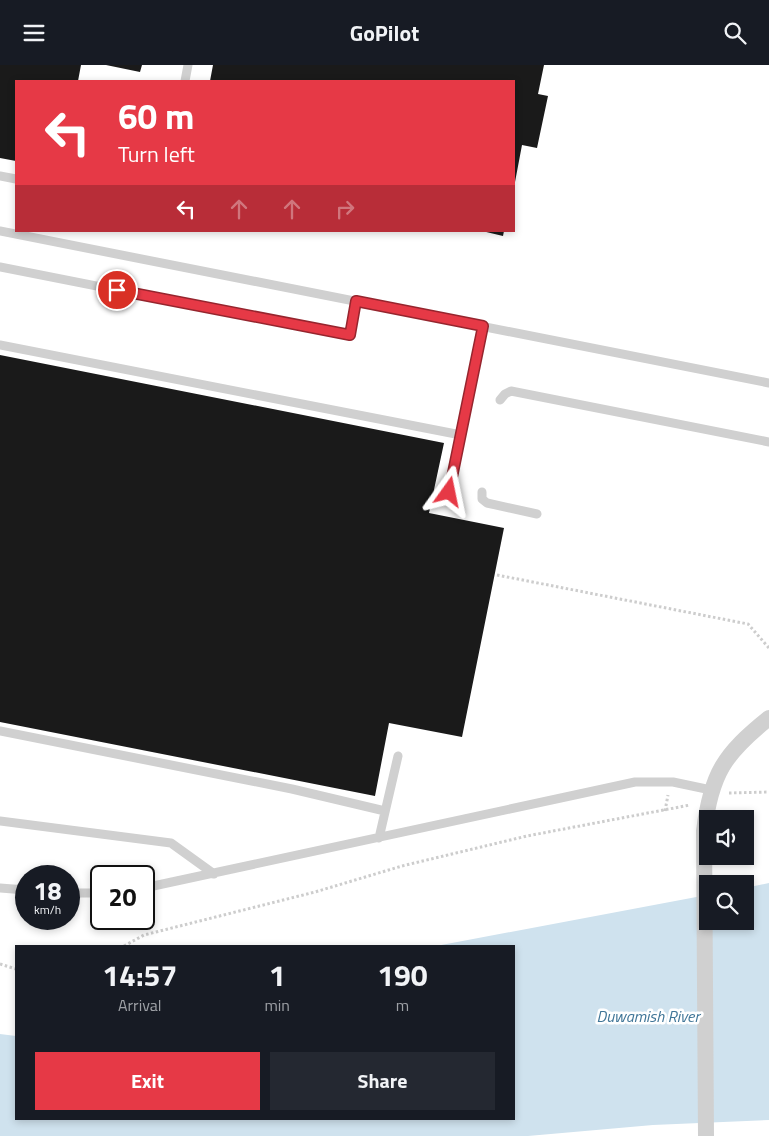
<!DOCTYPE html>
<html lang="en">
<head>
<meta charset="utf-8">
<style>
	body { margin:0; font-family:"Titillium Web",sans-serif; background:#242831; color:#f1f3f6; height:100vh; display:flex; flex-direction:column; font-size:19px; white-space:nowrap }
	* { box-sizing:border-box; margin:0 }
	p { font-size:16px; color:#9ea1a6 }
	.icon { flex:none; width:28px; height:28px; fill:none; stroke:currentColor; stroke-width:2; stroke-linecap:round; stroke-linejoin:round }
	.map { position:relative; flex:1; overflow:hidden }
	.panel { position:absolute; left:15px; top:880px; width:500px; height:175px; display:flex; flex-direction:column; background:#171b24; border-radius:0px; box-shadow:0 2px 8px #0003 }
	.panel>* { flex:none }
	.guide { position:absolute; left:15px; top:15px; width:500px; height:152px; border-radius:0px; box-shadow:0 2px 8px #0003; background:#e63946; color:#fff; overflow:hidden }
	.controls { position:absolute; left:699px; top:745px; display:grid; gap:10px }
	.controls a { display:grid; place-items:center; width:55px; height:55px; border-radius:0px; background:#171b24; box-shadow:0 2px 8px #0003; font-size:25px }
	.speed { position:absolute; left:15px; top:800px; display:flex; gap:10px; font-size:25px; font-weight:700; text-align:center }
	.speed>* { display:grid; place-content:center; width:65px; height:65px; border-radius:50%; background:#171b24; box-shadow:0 2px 8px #0003; line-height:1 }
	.speed small { font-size:12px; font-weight:400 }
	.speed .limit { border:2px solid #111; border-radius:8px; background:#fff; color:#111 }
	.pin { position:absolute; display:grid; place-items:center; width:42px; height:42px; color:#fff; margin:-21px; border:2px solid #fff; border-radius:50%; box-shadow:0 1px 5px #0007 }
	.me { position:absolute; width:55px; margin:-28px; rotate:12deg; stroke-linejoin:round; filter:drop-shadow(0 0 4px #0008) }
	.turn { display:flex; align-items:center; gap:18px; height:105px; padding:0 20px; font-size:22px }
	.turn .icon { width:65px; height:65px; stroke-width:2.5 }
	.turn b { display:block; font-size:35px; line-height:42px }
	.lanes { display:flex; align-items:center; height:48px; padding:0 20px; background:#0003; justify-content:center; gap:25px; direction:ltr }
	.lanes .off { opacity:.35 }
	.eta { display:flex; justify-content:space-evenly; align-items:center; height:85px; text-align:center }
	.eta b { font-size:30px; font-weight:700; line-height:35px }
	.action { display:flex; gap:10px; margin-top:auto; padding:10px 20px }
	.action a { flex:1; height:58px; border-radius:0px; background:#e63946; color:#fff; font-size:20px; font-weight:700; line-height:58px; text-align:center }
	.action a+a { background:#242831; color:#f1f3f6 }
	header { display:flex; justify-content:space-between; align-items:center; height:65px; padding:0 20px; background:#171b24; font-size:22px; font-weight:700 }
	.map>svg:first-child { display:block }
	.water { fill:#cfe2ee }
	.building { fill:#1a1a1a }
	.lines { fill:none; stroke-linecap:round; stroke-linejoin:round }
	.path { stroke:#cdcdcd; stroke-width:3; stroke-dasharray:2.5 2.5; stroke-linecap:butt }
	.lane { stroke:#d0d0d0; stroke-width:9 }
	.street { stroke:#d0d0d0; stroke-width:16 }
	.route-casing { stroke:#96252e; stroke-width:12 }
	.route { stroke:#e63946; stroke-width:9 }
	.labels { text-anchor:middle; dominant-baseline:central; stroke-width:5; stroke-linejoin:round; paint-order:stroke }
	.water-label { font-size:16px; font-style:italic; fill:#3f7597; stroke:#fff }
</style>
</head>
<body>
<header><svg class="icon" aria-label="menu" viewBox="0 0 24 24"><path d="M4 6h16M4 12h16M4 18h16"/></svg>GoPilot<svg class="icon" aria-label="search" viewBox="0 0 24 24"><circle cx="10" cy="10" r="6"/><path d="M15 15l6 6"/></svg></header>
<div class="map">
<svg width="769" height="1071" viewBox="0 0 769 1071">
	<rect width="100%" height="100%" fill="#fff"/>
	<path class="water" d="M769,818V1055L653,1060L528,1071H0V969L16,971V1054H514V881H436L707,830L708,856H745V823Z"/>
	<path class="building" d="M0,0H81L78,16H16V96L0,93Z
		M106,0H142L140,7Z
		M213,0H544L538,29L548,31L537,83L522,80L515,117L514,16H210Z
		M482,166H504L503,171Z
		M0,290L444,378L429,448L504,463L462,672L389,658L375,731L0,657Z"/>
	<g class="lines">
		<path class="path" d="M497,510L748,559L769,583
			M729,728L769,727
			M665,746L668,730
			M124,881L144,870L315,827L402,801L527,771L690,740
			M0,899L16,904"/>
		<path class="lane" d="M185,16L188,0
			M0,111L16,114
			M0,166L769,318
			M0,202L350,271L357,236
			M0,280L461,370L483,261
			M500,335L505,329L511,326L769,377
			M449,427L461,370
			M482,427V434L487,438L537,449
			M0,666L292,724L385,746
			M0,756L171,778L214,809
			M379,773L398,691
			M0,823L26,825
			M144,823L635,717H673L711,725
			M69,828H101"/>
		<path class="street" d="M706,1071L704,766C711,709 724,689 769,653"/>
	</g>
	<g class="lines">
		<defs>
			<path id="route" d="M117,225L350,270L356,236L483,261L449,427"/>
		</defs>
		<use href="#route" class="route-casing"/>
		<use href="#route" class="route"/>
	</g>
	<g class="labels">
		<g class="water-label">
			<text x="648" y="951">Duwamish River</text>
		</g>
	</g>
</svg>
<div class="controls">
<a><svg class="icon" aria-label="sound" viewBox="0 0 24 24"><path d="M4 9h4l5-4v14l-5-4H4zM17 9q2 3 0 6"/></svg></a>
<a><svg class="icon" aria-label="search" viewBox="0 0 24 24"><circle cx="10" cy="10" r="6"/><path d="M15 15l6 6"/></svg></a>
</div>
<div class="speed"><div>18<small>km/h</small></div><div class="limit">20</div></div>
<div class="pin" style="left:117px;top:225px;background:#d93025"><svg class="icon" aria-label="arrive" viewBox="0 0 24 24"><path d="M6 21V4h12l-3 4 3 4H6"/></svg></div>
<svg class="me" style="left:449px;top:427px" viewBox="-20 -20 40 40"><path d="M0-17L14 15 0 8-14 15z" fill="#e63946" stroke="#fff" stroke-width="4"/></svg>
<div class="guide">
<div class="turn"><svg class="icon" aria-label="left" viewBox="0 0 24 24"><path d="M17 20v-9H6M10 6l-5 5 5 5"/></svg><div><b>60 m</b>Turn left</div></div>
<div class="lanes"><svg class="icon" aria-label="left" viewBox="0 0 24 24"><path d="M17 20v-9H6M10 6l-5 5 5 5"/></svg><svg class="icon off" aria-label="ahead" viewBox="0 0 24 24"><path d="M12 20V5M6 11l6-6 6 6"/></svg><svg class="icon off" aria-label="ahead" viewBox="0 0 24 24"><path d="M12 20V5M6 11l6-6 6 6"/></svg><svg class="icon off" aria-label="right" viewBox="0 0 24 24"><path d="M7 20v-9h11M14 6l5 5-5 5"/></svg></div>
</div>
<section class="panel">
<div class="eta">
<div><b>14:57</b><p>Arrival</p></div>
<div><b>1</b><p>min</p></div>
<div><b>190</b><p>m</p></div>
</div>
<div class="action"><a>Exit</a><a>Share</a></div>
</section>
</div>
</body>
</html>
